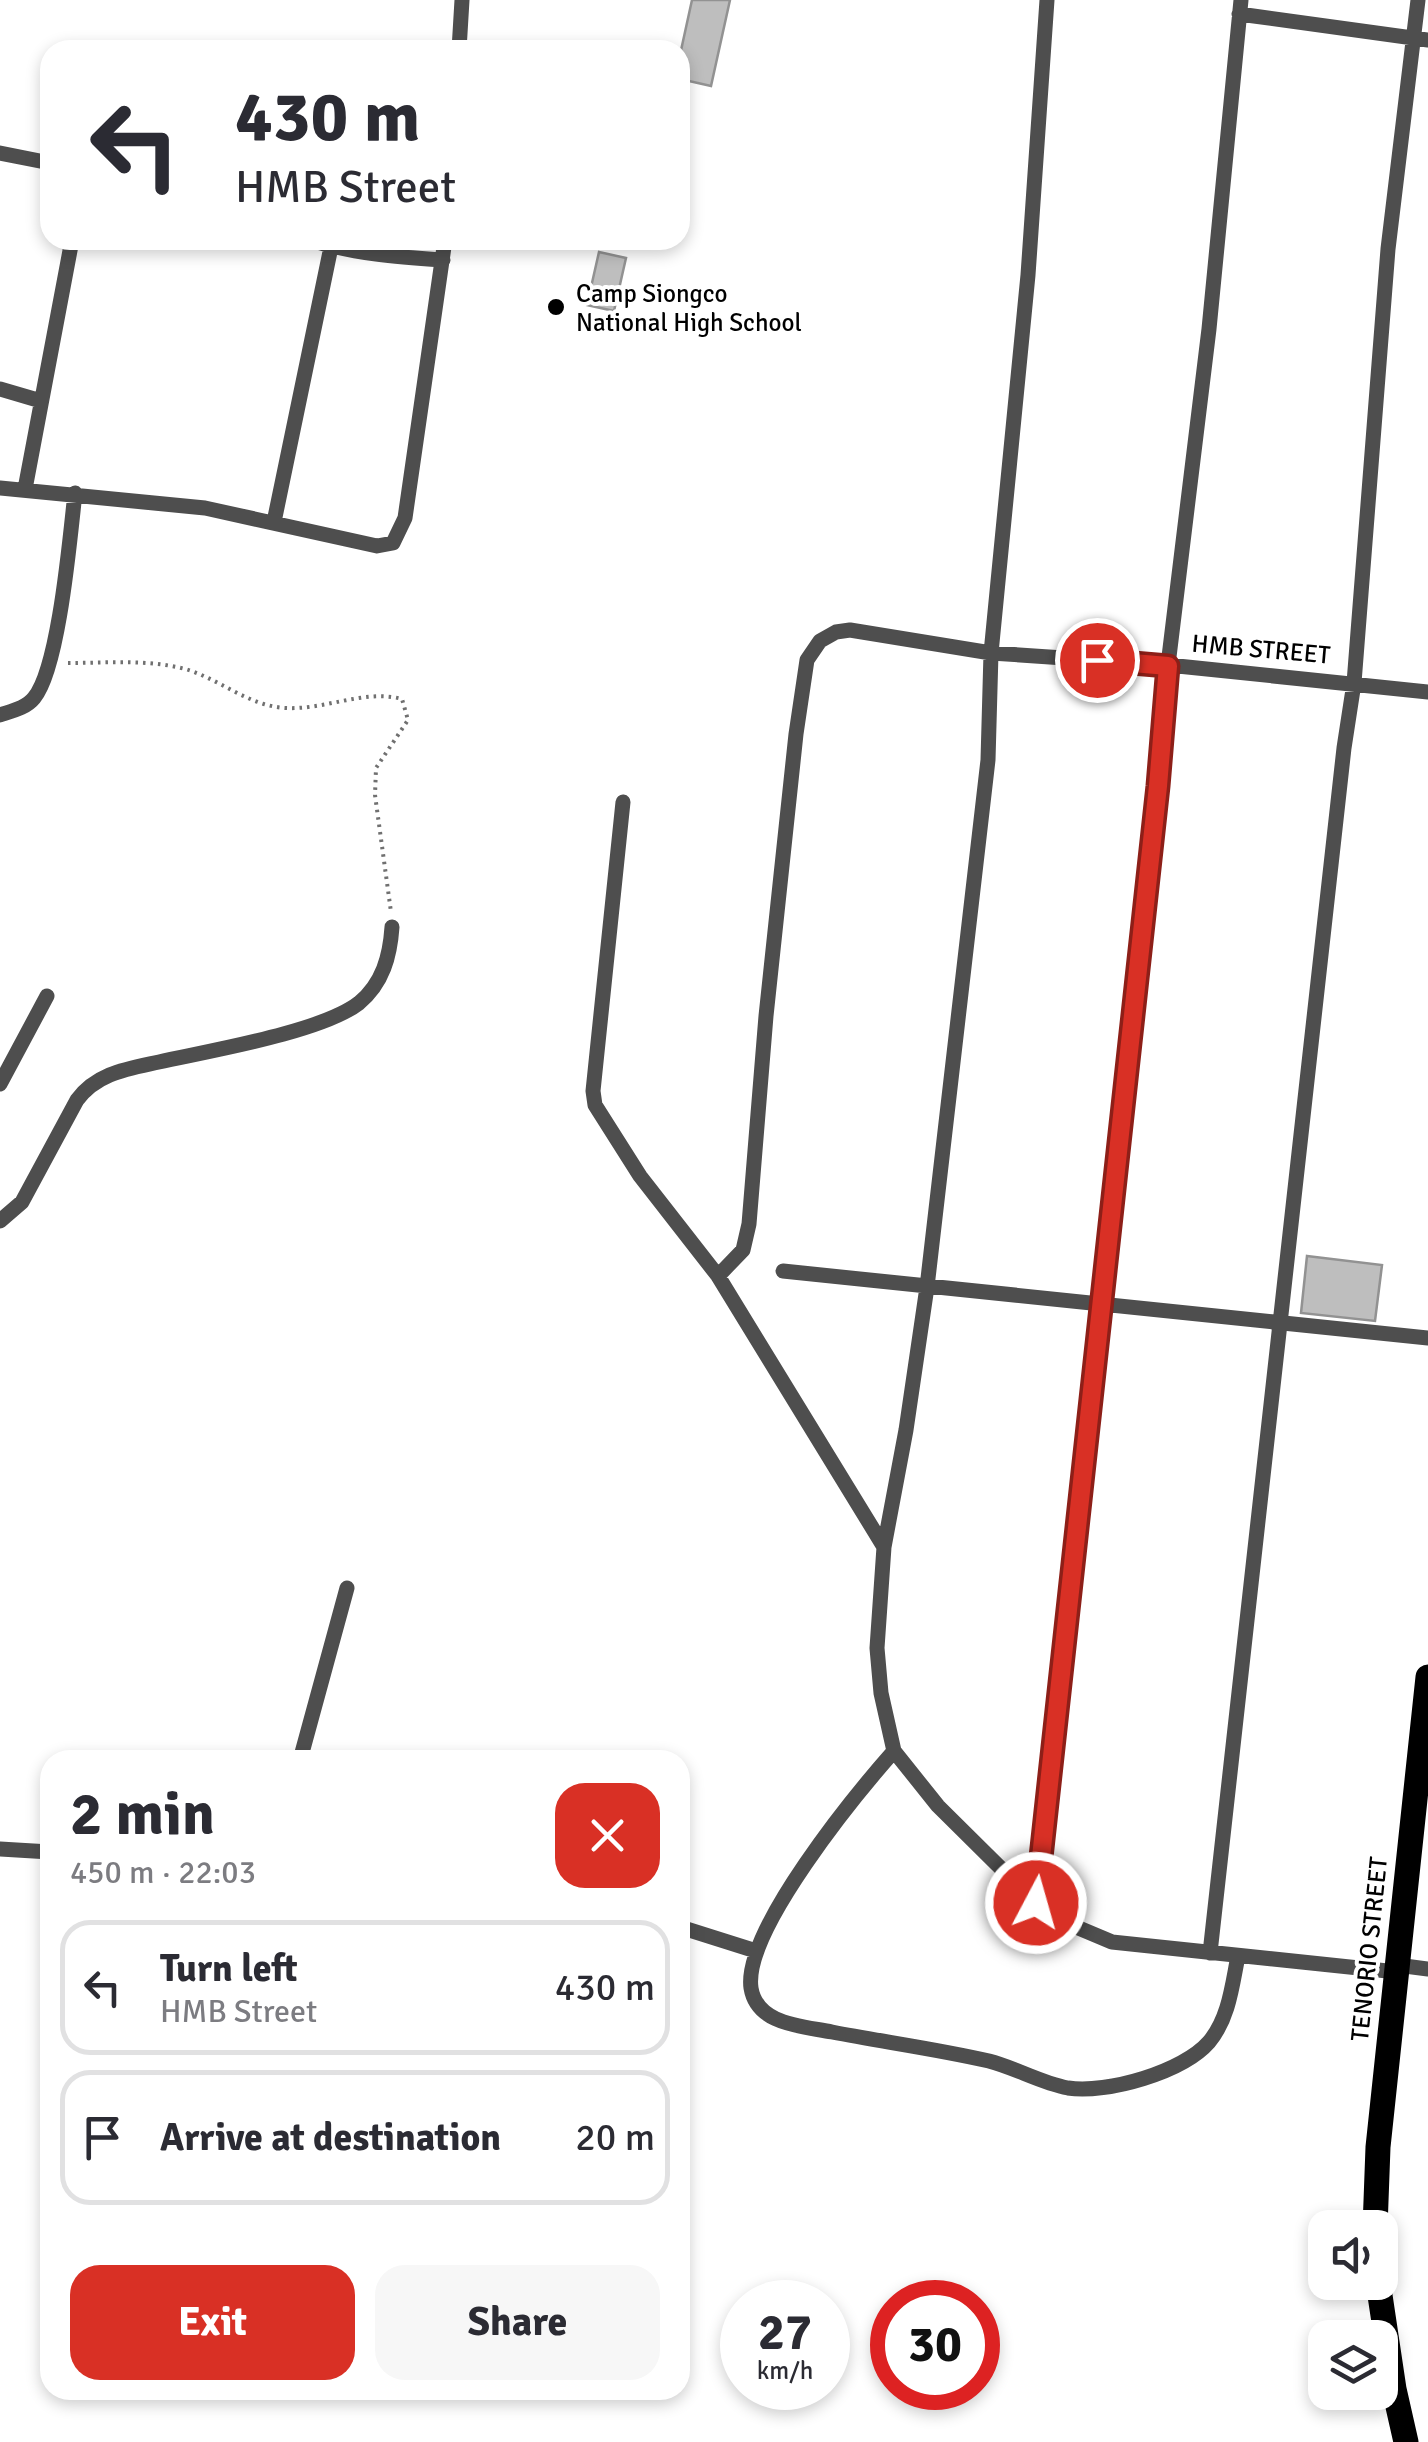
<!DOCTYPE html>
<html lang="en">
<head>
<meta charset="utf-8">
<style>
	body { margin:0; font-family:Signika,sans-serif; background:#f7f7f7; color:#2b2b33; height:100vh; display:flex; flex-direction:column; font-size:38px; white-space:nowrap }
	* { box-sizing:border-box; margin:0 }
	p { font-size:32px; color:#7c7c81 }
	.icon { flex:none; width:55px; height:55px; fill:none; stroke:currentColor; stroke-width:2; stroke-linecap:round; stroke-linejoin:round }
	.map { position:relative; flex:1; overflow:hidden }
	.panel { position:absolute; left:40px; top:1750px; width:650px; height:650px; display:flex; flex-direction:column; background:#fff; border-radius:30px; box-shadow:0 5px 15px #0003 }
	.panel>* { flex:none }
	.guide { position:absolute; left:40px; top:40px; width:650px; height:210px; border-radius:30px; box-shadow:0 5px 15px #0003; background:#fff; color:#2b2b33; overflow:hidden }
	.buttons { position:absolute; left:1308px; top:2210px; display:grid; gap:20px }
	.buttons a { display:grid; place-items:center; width:90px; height:90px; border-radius:20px; background:#fff; box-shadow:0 5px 15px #0003; font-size:50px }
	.speed { position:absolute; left:720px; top:2280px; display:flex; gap:20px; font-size:50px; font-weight:700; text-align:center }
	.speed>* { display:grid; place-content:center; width:130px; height:130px; border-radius:50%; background:#fff; box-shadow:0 5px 15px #0003; line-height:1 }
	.speed small { font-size:25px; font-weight:400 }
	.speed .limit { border:15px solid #d22; background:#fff; color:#111 }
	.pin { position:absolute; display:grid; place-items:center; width:85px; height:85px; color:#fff; margin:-42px; border:5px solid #fff; border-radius:50%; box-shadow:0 2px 10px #0007 }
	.me { position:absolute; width:110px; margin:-55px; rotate:6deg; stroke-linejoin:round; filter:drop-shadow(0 0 8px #0008) }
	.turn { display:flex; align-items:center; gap:35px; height:210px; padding:0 30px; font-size:45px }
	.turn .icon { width:130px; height:130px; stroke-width:2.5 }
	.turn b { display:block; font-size:70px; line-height:85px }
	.round { display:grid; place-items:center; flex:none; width:105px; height:105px; border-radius:30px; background:#f7f7f7 }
	.summary { display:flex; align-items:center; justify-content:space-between; height:170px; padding:0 30px }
	h1 { font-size:60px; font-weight:800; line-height:75px }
	.action { display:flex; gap:20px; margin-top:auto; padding:20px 30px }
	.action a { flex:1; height:115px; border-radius:30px; background:#d93025; color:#fff; font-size:40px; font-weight:800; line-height:115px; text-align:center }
	.action a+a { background:#f7f7f7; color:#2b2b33 }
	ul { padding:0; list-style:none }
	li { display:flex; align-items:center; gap:30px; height:135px; margin:0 20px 15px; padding:0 10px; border:5px solid #e1e1e2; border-radius:30px }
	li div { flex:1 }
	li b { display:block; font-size:38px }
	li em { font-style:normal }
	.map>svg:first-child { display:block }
	.building { fill:#bebebe; stroke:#929292; stroke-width:2.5 }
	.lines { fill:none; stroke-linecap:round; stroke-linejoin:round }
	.path { stroke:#707070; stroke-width:4; stroke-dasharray:2.5 5; stroke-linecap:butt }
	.street { stroke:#4e4e4e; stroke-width:15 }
	.primary { stroke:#000; stroke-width:25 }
	.route-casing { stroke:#8d1f18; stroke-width:25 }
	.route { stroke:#d93025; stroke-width:18 }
	.poi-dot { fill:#000; stroke:#fff; stroke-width:4 }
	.labels { text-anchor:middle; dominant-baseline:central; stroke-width:8; stroke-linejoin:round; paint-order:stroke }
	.poi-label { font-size:25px; fill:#000; stroke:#fff; text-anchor:start }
	.street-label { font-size:25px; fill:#000; stroke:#fff }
</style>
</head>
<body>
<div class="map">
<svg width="1428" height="2442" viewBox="0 0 1428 2442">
	<rect width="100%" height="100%" fill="#fff"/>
	<path class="building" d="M692,0H730L711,86L680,79V55Z
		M599,252L626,258L614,311L587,305Z
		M1307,1256L1382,1265L1375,1321L1301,1313Z"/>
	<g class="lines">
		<path class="path" d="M68,663C107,663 147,659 185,669C220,679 248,706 286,708C325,710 365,689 402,699L408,720L376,768L375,795L391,912"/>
		<path class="street" d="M1241,0L1209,329L1168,665L1158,786L1036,1903L1062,1921L1112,1942L1397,1972
			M1239,14L1428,40
			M459,50L462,0
			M0,153L50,163
			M311,240C354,254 399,257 443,260
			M0,389L41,401
			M0,488L205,508L377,546L393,543L405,518L445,240
			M25,489L72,240
			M274,522L331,247
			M0,715C12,711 26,708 34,698C59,668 70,537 75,493
			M623,802L593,1091L595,1105L640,1176L718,1276
			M0,1084L47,996
			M0,1221L22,1202L77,1100C97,1073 127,1069 159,1062C208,1051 322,1032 359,1003C383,983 390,956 392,927
			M783,1271L1428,1338
			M884,1547L718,1276L743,1250L749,1224L766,1016L796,734L807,660L820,641L836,632L850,630L991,653L1168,665L1428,692
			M894,1751C856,1794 743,1931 751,1988C757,2025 802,2026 832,2032C884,2042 937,2049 989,2061C1016,2068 1041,2083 1068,2088C1107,2094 1183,2072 1209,2042C1229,2018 1232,1986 1238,1956
			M300,1760L347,1588
			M0,1849L50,1852
			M1036,1903L938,1806L894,1751L881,1693L877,1648L884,1547L906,1430L927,1287L988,760L991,653L1028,275L1047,0
			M680,1927L756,1951
			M1210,1953L1344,748L1354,683L1388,249L1418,0
			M1397,1965L1428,1969"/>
		<path class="primary" d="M1375,2228L1378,2147L1428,1677
			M1378,2282L1394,2389L1406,2442"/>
	</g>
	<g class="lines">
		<defs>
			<path id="route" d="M1036,1903L1158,786L1168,666L1097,660"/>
		</defs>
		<use href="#route" class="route-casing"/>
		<use href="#route" class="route"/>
	</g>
	<circle class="poi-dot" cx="556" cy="307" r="10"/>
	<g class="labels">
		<g class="poi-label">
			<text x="576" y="293">Camp Siongco<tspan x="576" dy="29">National High School</tspan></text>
		</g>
		<g class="street-label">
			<text transform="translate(1261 649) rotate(5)">HMB STREET</text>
			<text transform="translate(1369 1949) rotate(-84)">TENORIO STREET</text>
		</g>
	</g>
</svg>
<div class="buttons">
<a><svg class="icon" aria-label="sound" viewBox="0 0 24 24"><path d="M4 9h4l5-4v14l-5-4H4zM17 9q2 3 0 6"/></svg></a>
<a><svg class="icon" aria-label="layers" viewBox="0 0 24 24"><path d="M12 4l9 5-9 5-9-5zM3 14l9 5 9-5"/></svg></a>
</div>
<div class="speed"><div>27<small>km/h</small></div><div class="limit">30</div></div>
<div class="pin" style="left:1097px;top:660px;background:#d93025"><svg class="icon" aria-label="arrive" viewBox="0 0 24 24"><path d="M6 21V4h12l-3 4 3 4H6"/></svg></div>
<svg class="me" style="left:1036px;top:1903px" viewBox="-20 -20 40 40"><circle r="17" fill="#d93025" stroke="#fff" stroke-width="3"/><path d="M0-11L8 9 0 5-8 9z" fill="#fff"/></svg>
<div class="guide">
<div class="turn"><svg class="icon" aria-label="left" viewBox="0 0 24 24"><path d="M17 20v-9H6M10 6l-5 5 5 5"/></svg><div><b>430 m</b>HMB Street</div></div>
</div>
<section class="panel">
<div class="summary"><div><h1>2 min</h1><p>450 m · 22:03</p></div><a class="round" style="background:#d93025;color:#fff"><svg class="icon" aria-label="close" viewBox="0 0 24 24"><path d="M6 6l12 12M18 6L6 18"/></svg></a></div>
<ul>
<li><svg class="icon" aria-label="left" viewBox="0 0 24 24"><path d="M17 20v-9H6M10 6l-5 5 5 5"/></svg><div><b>Turn left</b><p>HMB Street</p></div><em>430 m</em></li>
<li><svg class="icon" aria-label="arrive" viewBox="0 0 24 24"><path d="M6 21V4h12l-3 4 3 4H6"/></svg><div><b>Arrive at destination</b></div><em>20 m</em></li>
</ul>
<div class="action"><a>Exit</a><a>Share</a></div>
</section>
</div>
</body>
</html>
